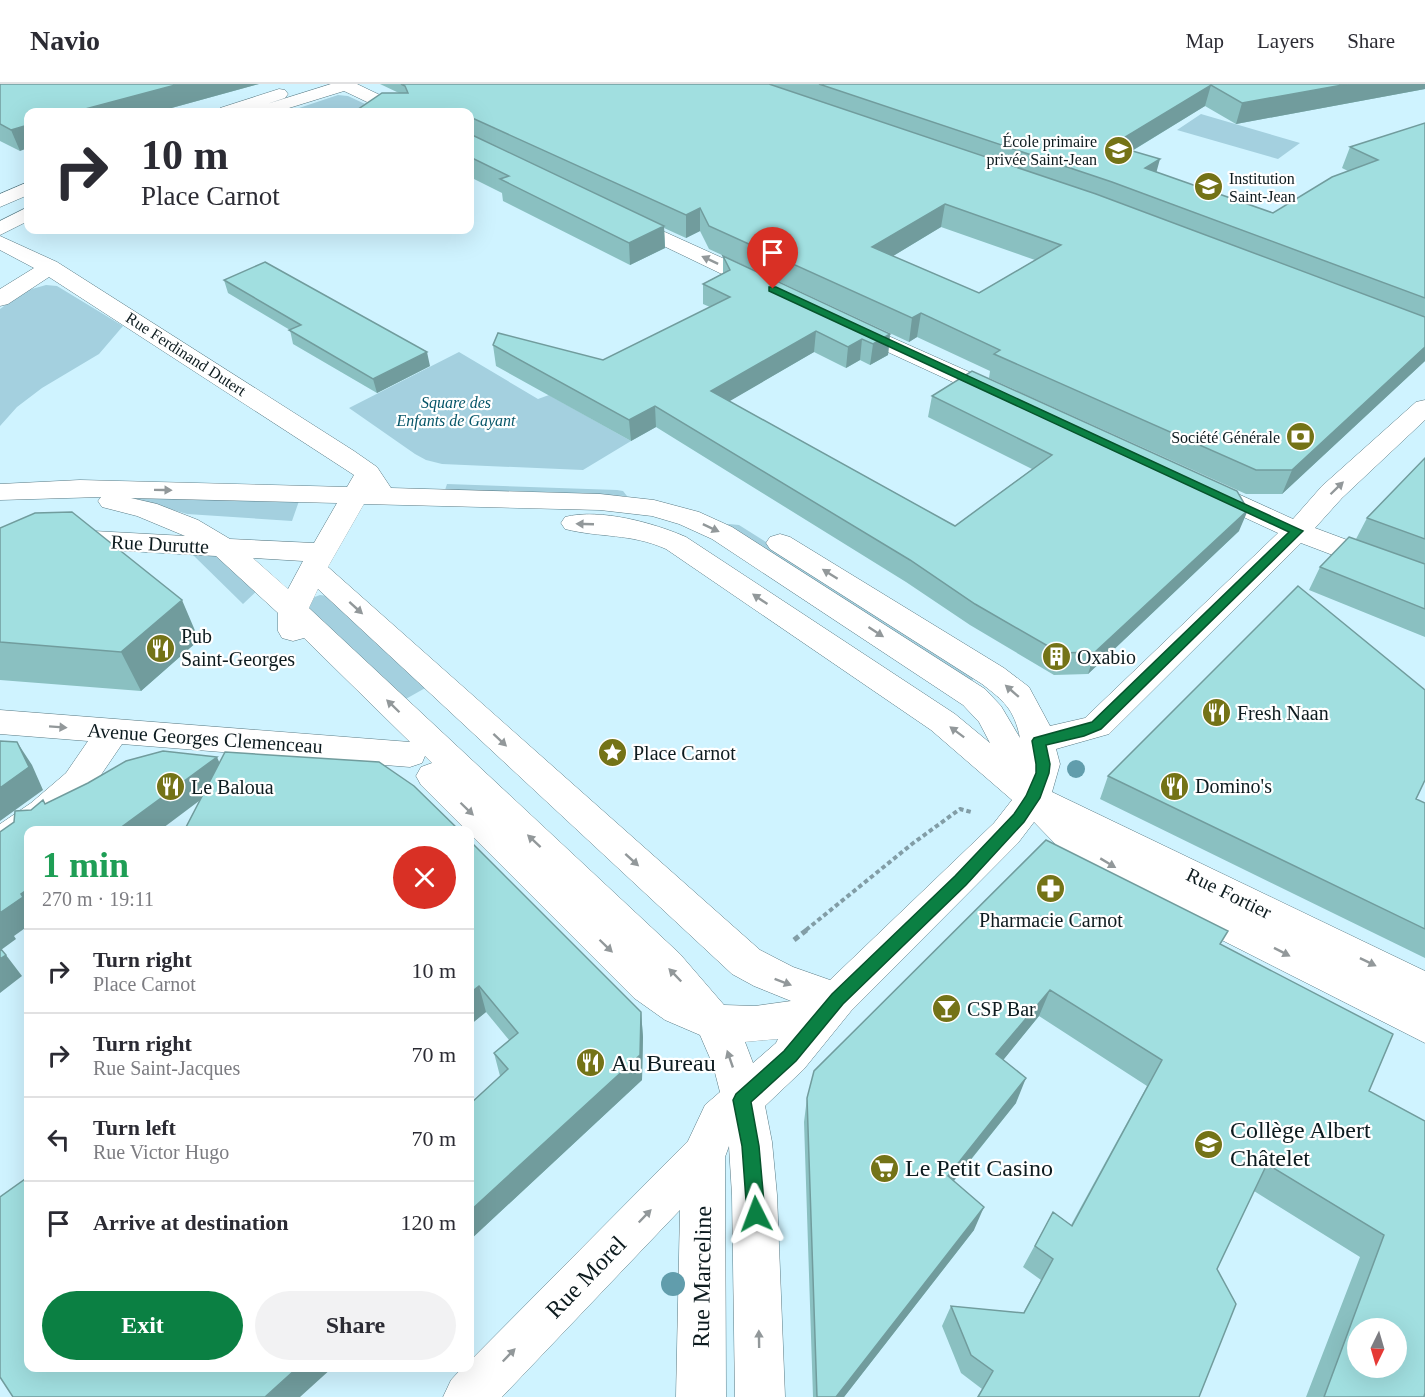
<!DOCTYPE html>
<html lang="en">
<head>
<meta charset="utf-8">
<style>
	body { margin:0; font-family:"Times New Roman",serif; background:#f2f2f3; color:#2b2b33; height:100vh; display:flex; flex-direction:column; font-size:22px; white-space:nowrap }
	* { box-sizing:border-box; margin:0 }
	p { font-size:20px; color:#7c7c81 }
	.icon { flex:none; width:33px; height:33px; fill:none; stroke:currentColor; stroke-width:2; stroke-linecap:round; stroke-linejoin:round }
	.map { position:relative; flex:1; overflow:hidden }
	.side { position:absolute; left:24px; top:742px; width:450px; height:546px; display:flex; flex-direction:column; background:#fff; border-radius:12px; box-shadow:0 6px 24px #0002 }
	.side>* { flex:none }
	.guide { position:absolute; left:24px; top:24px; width:450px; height:126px; border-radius:12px; box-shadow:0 6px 24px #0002; background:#fff; color:#2b2b33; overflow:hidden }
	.needle { width:39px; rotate:185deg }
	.controls { position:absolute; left:1347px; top:1234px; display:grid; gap:12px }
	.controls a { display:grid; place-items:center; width:60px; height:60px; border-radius:50%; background:#fff; box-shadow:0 6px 24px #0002; font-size:30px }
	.pin { position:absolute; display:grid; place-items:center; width:51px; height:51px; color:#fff; margin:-62px -26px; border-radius:50% 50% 50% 0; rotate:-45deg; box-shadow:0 0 6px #0007 }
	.pin .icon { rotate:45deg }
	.me { position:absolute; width:66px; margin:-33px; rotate:357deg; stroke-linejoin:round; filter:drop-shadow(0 0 4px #0008) }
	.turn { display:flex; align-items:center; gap:21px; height:126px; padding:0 18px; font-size:27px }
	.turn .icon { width:78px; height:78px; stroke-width:2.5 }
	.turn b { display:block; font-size:42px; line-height:51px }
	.round { display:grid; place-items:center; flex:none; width:63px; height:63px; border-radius:32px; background:#f2f2f3 }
	.headline { display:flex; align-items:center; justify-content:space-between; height:102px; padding:0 18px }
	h1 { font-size:36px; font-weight:800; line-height:45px; color:#1e9e55 }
	.action { display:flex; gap:12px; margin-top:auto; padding:12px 18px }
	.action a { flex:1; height:69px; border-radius:36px; background:#0b8043; color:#fff; font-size:24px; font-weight:800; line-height:69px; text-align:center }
	.action a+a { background:#f2f2f3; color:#2b2b33 }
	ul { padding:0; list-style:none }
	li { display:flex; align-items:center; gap:18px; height:84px; padding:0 18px; border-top:2px solid #e1e1e2 }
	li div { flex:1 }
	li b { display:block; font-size:22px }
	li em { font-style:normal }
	header { display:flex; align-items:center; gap:36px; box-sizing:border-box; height:84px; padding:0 30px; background:#fff; border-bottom:2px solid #e1e1e2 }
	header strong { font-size:28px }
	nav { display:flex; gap:33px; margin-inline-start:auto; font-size:21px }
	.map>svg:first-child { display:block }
	.green { fill:#a4d0df }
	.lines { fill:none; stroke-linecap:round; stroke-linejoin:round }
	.minor-casing { stroke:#597a84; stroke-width:1 }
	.path-far1 { stroke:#829da6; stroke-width:4; stroke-dasharray:4.5 3; stroke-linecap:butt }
	.path { stroke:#829da6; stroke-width:5; stroke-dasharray:6 4; stroke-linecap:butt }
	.minor { fill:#fff; fill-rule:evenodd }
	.tree { fill:#619dac }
	.wall { fill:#8ac0c1; fill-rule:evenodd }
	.shaded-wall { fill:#719c9d }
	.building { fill:#a1dfe0; stroke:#719c9d; stroke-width:1.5; fill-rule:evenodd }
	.oneway { fill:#92989a }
	.route { fill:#0b8043; stroke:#07532c; stroke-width:1.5 }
	.labels { text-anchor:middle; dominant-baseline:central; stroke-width:4.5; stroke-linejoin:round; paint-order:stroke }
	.far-poi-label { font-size:16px; fill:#0d1b1f; stroke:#fff; text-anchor:end }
	.far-street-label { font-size:16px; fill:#0d1b1f; stroke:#fff }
	.far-park-label { font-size:16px; font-style:italic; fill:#075669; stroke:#fff }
	.street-label { font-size:20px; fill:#0d1b1f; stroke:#fff }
	.poi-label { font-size:20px; fill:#0d1b1f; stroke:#fff; text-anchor:start }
	.near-poi-label { font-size:24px; fill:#0d1b1f; stroke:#fff; text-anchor:start }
	.near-street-label { font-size:24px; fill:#0d1b1f; stroke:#fff }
</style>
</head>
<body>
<header>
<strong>Navio</strong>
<nav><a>Map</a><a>Layers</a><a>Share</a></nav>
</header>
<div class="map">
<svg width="1425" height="1313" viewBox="0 0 1425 1313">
	<rect width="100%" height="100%" fill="#cff3ff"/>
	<path class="green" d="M338,11L348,12L378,26L372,28H287Z
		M1201,30L1300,59L1278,75L1177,46Z
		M46,201L57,202L123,242L99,270L42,304L17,323L0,342V225L25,207Z
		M459,268L538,315L549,311L631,357L583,386L442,380L426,376L415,370L349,324Z
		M447,400L617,406L623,407L627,412L445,406Z
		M116,412L299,417L292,437L187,430L140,416Z
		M729,440L739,441L979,591L971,597L724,442Z
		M192,470L219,471L258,506L243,520Z
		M320,511L328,512L427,603L404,616L307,524L312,514Z"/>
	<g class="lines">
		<defs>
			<path id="minor" d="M331,0H357L407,24L410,28H388L344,7L276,28H251L252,25L242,28H217L220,24L279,5L285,6L288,10L285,14L267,20Z
				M28,98V111L0,123V110Z
				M28,123V137L0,151V137Z
				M625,130L771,196L774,201L771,206L763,208L755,206L618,140L615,136L618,132Z
				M0,152L57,178L354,367L377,383L391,404L600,410L654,416L699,428L732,443L985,605L1001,622L1020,654C1014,625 1004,617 982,600L770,465L766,459L770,453L780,450L790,453L1004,584L1029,603L1050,642L1085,634L1278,449L1196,411L1192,405L1196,399L1205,397L1214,399L1293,435L1322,402L1416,318L1425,316V336L1342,414L1315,444L1425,485V506L1301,459L1109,650L1056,665L1060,680L1052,708L1425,887V959L1127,808L1067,772L1034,738L1018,759L851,927L804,985L765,1022L772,1058L777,1111L785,1313H735L732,1111L729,1062L725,1073L726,1313H676L680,1126L502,1313H443L451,1296L462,1284H470V1277L688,1057L705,1021L720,1008L713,981L700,951L665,936L634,914L470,750V747H467L421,701L416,692L421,683L432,679L425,672L422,679L410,683L122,660L90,707L44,747H28V758L13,769L0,773V740L31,719L66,689L88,657L0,650V626L410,658L304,554L293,557L282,554L278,547V529L216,472L57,463L36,465L0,479V459L31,448L57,445L185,452L137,432L102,423L98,417L101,413L0,416V400L80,396L347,403L354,391L49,193L8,220L0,222V205L34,184L0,166ZM131,414L337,419L314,459L230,455L198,436L157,420ZM364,420L600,426L652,432L679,440L712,455L963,621L979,638L990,659L955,630L686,453C654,439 600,424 565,433L561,439L565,445C601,454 630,449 666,465L931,646L1012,716L994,739L830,896L793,883L760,866L328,483ZM253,474L303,477L288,505ZM318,505L732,890L754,902L791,917L755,922L724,921L680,870L309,524ZM778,955L776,959L753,979L745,958Z
				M848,234L1012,307L1015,312L1012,317L1003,319L994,317L840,246L837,241L840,236Z"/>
		</defs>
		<use href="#minor" class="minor-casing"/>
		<path class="path-far1" d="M806,846L912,760L960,725L971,728"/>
		<path class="path" d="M794,856L808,845"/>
		<use href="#minor" class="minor"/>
	</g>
	<g class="tree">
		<circle cx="1076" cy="685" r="9"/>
		<circle cx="673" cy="1200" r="12"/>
	</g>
	<path class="wall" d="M0,0H259L157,28H28L20,67L0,57Z
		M380,0H1425V5L1236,40L1205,22L1132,67L1156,88L1273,129L1348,87L1342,84L1350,63L1425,39V277L1282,410H1246L989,294L990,287L917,253L909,258L709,165L700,147L686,154L664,144L665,164L630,181L503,117L502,109L470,93V28L399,9ZM941,143L1035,176L979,209L893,172Z
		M723,172L890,250L888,271L870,281L860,276L846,284L814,268L729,317L955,442L1032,385L928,333L932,312L1239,447L1088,590L1054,591L970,541L906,498L656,343L631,357L496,282L493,261L603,276L710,223L703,220V200L723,189Z
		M224,196L430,282L377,309L293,260L290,246L228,209Z
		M1425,374V553L1309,506L1320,483L1356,455L1367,434Z
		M0,444L199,556L141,607L0,596Z
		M1108,692L1416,715L1425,719V874L1100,715Z
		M1046,756L1220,860L1369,1007L1424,1313H1306L1360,1173L1254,1107L1217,1185L1199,1313H977L982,1305L961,1289L942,1242L951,1222L1023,1229L1041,1196L1023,1183L1053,1128L1071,1141L1147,1002L1039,932L1003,976L1016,1019L954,1097L974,1146L844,1313H813L804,1038L807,1014Z
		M470,757L641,928L643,953L642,996L470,1156V1020L500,992L494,969L509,956L486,928L470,941Z"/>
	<path class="shaded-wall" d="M179,0H259L157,28H74Z
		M1348,0H1425V5L1236,40L1242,19Z
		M1211,1L1205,22L1107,82L1112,61Z
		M28,41V64L20,67L11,46Z
		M1160,75L1154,97L1145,84Z
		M945,120L941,143L870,186L872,163Z
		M700,124V147L686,154V131Z
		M664,142L665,164L630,181L629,159Z
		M921,229L917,253L909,258L912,234Z
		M816,247L814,268L711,328V307Z
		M890,250L888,271L870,281L873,260Z
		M862,255L860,276L846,284L848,263Z
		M1425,263V277L1282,410L1292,386Z
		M427,268L430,282L377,309L373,295Z
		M655,322L656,343L631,357L629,336Z
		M1248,426L1239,447L1088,590L1095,568Z
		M182,516L199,556L141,607L121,568Z
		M17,658L32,681L43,706L0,737V704Z
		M217,673L227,696L159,747H116Z
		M28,805V842L14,852L16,855L1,866L0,864V829L21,810Z
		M6,871L22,892L0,909V875Z
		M479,902L486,928L470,941V909Z
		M1050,906L1039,932L987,996L996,970Z
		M641,928L643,953L642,996L470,1156V1127Z
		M1026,994L1016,1019L939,1115L948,1092Z
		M984,1123L974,1146L844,1313H836Z
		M297,1284H332L300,1313H265Z"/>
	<path class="building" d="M0,0H179L74,28H28V41L11,46L0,40Z
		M401,0H769L1096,110L1425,233V263L1292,386H1256L994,270L1000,266L921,229L912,234L709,142L700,124L686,131L470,33V28H357V26L382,9H408L405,2ZM945,120L1061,161L979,209L872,163Z
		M819,0H1348L1242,19L1211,1L1112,61L1160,75L1145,84L1273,129L1332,93L1378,76L1350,63L1425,39V214L1112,98Z
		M470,50L664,142L629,159L500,95L509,92L470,73Z
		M723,172L890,250L873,260L862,255L848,263L816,247L711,307L955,442L1052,371L932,312L972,287L1237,407L1248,426L1095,568L1060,569L975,520L910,476L655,322L629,336L493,261L498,249L603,276L730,213L703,200L730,186Z
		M265,178L427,268L373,295L289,246L301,241L224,196Z
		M1425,374V455L1367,434Z
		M72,428L182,516L121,568L0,558V444L35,429Z
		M1349,453L1425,480V525L1320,483Z
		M1298,502L1425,606V696L1416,715L1425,719V845L1108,692Z
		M0,657L17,658L29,683L0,704Z
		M163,667L217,673L116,747H28V805L21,810L23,813L0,829V748L14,738L15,727L31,726L43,716L45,720L88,699L126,677Z
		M225,668L379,678L414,702L460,747H184Z
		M1046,756L1228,847L1220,860L1393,950L1369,1007L1425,1037V1309L1424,1313H1324L1384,1151L1267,1080L1217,1185L1236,1220L1199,1313H978L993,1287L971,1271L951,1222L1024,1229L1053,1175L1035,1162L1053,1128L1072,1142L1162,976L1050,906L996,970L1026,994L948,1092L984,1123L836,1313H817L807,1014L814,987ZM1358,1245H1396V1284H1358Z
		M470,757L641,928L640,971L470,1127V1020L508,985L494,969L518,949L479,902L470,909Z
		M0,864L6,871L0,875Z
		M28,1093V1284H297L265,1313H13L0,1293V1113Z"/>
	<defs><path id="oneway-solid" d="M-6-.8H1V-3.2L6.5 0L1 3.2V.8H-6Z" transform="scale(1.5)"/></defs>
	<g class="oneway">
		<use href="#oneway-solid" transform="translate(710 176) rotate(-155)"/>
		<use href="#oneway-solid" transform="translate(1337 404) rotate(-44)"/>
		<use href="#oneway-solid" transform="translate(163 406) rotate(1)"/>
		<use href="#oneway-solid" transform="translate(585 440) rotate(-178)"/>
		<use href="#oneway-solid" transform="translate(711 444) rotate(25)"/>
		<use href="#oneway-solid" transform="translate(830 490) rotate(-148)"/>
		<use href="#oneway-solid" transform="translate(760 515) rotate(-146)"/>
		<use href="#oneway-solid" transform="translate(356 524) rotate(42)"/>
		<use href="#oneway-solid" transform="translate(876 548) rotate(33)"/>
		<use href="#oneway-solid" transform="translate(1012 607) rotate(-139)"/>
		<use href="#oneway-solid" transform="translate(393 622) rotate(-136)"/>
		<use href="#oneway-solid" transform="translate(58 643) rotate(4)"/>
		<use href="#oneway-solid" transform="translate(957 648) rotate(-143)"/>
		<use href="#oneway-solid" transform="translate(500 656) rotate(43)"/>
		<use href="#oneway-solid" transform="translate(467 725) rotate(44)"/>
		<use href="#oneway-solid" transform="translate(534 757) rotate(-137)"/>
		<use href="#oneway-solid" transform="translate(632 776) rotate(42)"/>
		<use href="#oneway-solid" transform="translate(1108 779) rotate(31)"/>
		<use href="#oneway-solid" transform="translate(606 862) rotate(44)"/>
		<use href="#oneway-solid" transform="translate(1282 868) rotate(27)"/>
		<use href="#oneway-solid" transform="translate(1368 878) rotate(26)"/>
		<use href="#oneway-solid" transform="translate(675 891) rotate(-134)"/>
		<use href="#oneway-solid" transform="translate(783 898) rotate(21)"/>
		<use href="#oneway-solid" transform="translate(730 975) rotate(-109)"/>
		<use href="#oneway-solid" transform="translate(645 1132) rotate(-46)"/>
		<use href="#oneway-solid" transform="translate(759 1255) rotate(-91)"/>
		<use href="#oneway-solid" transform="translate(509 1271) rotate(-46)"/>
	</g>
	<path class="route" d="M769,203H776L1303,447L1101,645L1084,652L1046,661L1050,680L1049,689L1040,714L1024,738L966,801L843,920L796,977L751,1018L759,1062L765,1130L762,1137L756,1139L749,1137L747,1130L742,1062L733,1016L736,1010L784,967L832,910L955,792L1014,730L1026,712L1036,689V680L1032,657L1034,654L1092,638L1289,448L769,207Z"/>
	<defs>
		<symbol id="school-disc" viewBox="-11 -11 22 22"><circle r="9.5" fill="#747317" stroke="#fff"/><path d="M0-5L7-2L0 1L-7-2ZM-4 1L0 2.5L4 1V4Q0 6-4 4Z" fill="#fff"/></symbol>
		<symbol id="bank-disc" viewBox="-11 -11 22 22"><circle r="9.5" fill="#747317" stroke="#fff"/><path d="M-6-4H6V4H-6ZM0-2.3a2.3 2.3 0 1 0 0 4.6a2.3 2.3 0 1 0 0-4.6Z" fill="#fff"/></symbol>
		<symbol id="restaurant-disc" viewBox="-11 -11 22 22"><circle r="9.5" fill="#747317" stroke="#fff"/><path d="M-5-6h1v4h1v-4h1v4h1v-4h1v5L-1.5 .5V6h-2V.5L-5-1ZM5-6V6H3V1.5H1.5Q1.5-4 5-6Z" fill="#fff"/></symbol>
		<symbol id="building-disc" viewBox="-11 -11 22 22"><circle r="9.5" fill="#747317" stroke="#fff"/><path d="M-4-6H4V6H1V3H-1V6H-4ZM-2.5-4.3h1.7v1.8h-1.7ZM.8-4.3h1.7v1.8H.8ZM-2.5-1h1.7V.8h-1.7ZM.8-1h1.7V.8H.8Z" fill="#fff"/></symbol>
		<symbol id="sight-disc" viewBox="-11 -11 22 22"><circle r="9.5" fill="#747317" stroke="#fff"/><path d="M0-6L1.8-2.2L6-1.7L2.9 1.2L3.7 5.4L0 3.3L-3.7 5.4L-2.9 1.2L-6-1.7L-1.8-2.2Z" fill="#fff"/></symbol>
		<symbol id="pharmacy-disc" viewBox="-11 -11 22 22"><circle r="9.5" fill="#747317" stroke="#fff"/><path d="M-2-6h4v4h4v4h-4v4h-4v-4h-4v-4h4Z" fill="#fff"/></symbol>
		<symbol id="bar-disc" viewBox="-11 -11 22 22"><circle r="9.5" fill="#747317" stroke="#fff"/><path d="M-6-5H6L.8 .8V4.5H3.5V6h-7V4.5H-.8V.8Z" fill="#fff"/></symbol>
		<symbol id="supermarket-disc" viewBox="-11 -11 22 22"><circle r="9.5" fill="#747317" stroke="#fff"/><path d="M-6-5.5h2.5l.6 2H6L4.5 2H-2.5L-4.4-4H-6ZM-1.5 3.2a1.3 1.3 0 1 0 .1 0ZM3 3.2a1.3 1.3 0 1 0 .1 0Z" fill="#fff"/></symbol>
	</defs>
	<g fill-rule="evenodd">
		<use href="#school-disc" x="1102" y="50" width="33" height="33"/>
		<use href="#school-disc" x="1192" y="86" width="33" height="33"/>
		<use href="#bank-disc" x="1284" y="336" width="33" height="33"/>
		<use href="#restaurant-disc" x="144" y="548" width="33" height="33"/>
		<use href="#building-disc" x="1040" y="556" width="33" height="33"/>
		<use href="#restaurant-disc" x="1200" y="612" width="33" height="33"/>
		<use href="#sight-disc" x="596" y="652" width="33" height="33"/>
		<use href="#restaurant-disc" x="1158" y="686" width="33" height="33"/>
		<use href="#restaurant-disc" x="154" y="686" width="33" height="33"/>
		<use href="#pharmacy-disc" x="1034" y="788" width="33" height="33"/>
		<use href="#bar-disc" x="930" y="908" width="33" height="33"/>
		<use href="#restaurant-disc" x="574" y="962" width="33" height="33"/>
		<use href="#school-disc" x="1192" y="1044" width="33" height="33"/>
		<use href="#supermarket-disc" x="868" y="1068" width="33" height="33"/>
	</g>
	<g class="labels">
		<g class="far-poi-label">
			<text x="1097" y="57">École primaire<tspan x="1097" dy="18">privée Saint-Jean</tspan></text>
			<text x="1229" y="94" text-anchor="start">Institution<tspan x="1229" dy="18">Saint-Jean</tspan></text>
			<text x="1280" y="353">Société Générale</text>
		</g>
		<g class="far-street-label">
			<text transform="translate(186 270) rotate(33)">Rue Ferdinand Dutert</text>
		</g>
		<g class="far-park-label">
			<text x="456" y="318">Square des<tspan x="456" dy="18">Enfants de Gayant</tspan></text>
		</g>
		<g class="street-label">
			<text transform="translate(160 460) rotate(3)">Rue Durutte</text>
			<text transform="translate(205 654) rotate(4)">Avenue Georges Clemenceau</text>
			<text transform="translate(1229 809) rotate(26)">Rue Fortier</text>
		</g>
		<g class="poi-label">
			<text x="181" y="552">Pub<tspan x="181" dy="23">Saint-Georges</tspan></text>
			<text x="1077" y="573">Oxabio</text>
			<text x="1237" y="629">Fresh Naan</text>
			<text x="633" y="669">Place Carnot</text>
			<text x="1195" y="702">Domino's</text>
			<text x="191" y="703">Le Baloua</text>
			<text x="1051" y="836" text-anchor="middle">Pharmacie Carnot</text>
			<text x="967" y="925">CSP Bar</text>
		</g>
		<g class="near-poi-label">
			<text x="611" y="979">Au Bureau</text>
			<text x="1230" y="1046">Collège Albert<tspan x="1230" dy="28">Châtelet</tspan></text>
			<text x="905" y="1084">Le Petit Casino</text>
		</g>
		<g class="near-street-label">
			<text transform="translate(586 1193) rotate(-46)">Rue Morel</text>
			<text transform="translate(702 1193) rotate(-89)">Rue Marceline</text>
		</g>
	</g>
</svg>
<div class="controls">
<a><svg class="needle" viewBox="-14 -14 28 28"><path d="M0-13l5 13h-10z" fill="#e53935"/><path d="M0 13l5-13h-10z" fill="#7c7c81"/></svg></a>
</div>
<div class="pin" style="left:773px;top:205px;background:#d93025"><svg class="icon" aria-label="arrive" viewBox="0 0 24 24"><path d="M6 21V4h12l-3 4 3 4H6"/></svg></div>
<svg class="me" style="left:756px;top:1130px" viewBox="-20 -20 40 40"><path d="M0-17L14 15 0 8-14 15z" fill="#0b8043" stroke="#fff" stroke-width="4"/></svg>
<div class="guide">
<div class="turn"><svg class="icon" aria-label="right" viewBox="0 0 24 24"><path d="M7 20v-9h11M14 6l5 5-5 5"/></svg><div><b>10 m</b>Place Carnot</div></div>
</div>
<section class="side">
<div class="headline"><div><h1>1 min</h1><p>270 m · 19:11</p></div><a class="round" style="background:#d93025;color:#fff"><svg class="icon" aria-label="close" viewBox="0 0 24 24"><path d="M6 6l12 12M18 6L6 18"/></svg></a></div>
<ul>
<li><svg class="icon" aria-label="right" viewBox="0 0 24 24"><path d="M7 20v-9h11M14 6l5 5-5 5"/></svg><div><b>Turn right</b><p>Place Carnot</p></div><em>10 m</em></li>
<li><svg class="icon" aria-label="right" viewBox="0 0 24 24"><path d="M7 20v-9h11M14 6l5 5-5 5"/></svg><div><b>Turn right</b><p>Rue Saint-Jacques</p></div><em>70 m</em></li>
<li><svg class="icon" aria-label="left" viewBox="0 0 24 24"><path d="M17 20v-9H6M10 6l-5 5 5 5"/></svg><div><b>Turn left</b><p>Rue Victor Hugo</p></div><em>70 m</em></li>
<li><svg class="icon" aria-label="arrive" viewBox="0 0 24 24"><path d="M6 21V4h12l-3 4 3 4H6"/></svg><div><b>Arrive at destination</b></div><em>120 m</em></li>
</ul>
<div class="action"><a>Exit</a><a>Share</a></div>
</section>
</div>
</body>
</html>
